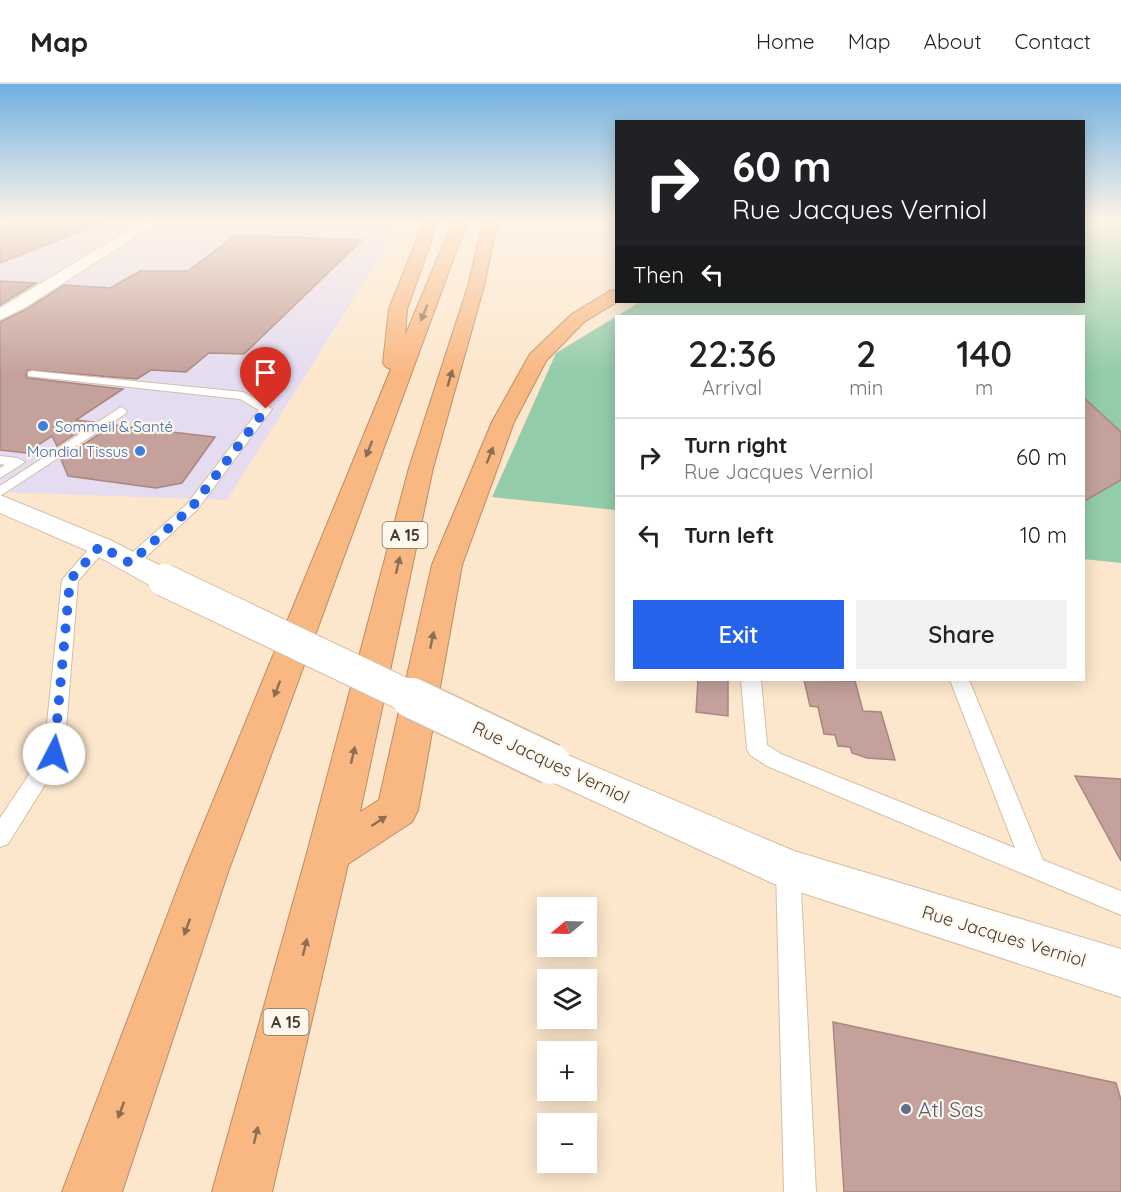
<!DOCTYPE html>
<html lang="en">
<head>
<meta charset="utf-8">
<style>
	body { margin:0; font-family:Quicksand,sans-serif; background:#f2f2f2; color:#222; height:100vh; display:flex; flex-direction:column; font-size:22px; white-space:nowrap }
	* { box-sizing:border-box; margin:0 }
	p { font-size:20px; color:#767676 }
	.icon { flex:none; width:33px; height:33px; fill:none; stroke:currentColor; stroke-width:2; stroke-linecap:round; stroke-linejoin:round }
	.map { position:relative; flex:1; overflow:hidden }
	.side { position:absolute; left:615px; top:231px; width:470px; height:366px; display:flex; flex-direction:column; background:#fff; border-radius:0px; box-shadow:0 3px 15px #0003 }
	.side>* { flex:none }
	.top-card { position:absolute; left:615px; top:36px; width:470px; height:183px; border-radius:0px; box-shadow:0 3px 15px #0003; background:#202124; color:#fff; overflow:hidden }
	.needle { width:39px; rotate:251deg }
	.fabs { position:absolute; left:537px; top:813px; display:grid; gap:12px }
	.fabs a { display:grid; place-items:center; width:60px; height:60px; border-radius:0px; background:#fff; box-shadow:0 3px 15px #0003; font-size:30px }
	.pin { position:absolute; display:grid; place-items:center; width:51px; height:51px; color:#fff; margin:-62px -26px; border-radius:50% 50% 50% 0; rotate:-45deg; box-shadow:0 0 6px #0007 }
	.pin .icon { rotate:45deg }
	.me { position:absolute; width:66px; margin:-33px; rotate:5deg; stroke-linejoin:round; filter:drop-shadow(0 0 4px #0008) }
	.turn { display:flex; align-items:center; gap:21px; height:126px; padding:0 18px; font-size:27px }
	.turn .icon { width:78px; height:78px; stroke-width:2.5 }
	.turn b { display:block; font-size:42px; line-height:51px }
	.then { display:flex; align-items:center; height:57px; padding:0 18px; background:#0003; gap:12px; font-size:22px }
	.eta { display:flex; justify-content:space-evenly; align-items:center; height:102px; text-align:center }
	.eta b { font-size:36px; font-weight:600; line-height:42px }
	.cta { display:flex; gap:12px; margin-top:auto; padding:12px 18px }
	.cta a { flex:1; height:69px; border-radius:0px; background:#2563eb; color:#fff; font-size:24px; font-weight:600; line-height:69px; text-align:center }
	.cta a+a { background:#f2f2f2; color:#222 }
	ul { padding:0; list-style:none }
	li { display:flex; align-items:center; gap:18px; height:78px; padding:0 18px; border-top:2px solid #e0e0e0 }
	li div { flex:1 }
	li b { display:block; font-size:22px }
	li em { font-style:normal }
	header { display:flex; align-items:center; gap:36px; box-sizing:border-box; height:84px; padding:0 30px; background:#fff; border-bottom:2px solid #e0e0e0 }
	header strong { font-size:28px }
	nav { display:flex; gap:33px; margin-inline-start:auto; font-size:21px }
	.map>svg:first-child { display:block }
	.commercial { fill:#e5dcf1 }
	.green { fill:#92cca9 }
	.building { fill:#c4a19a; stroke:#a98780; stroke-width:1.5 }
	.lines { fill:none; stroke-linecap:round; stroke-linejoin:round }
	.service-casing { stroke:#d4bfa5; stroke-width:2 }
	.minor-casing { stroke:#d4bfa5; stroke-width:2 }
	.tertiary-casing { stroke:#d4bfa5; stroke-width:2 }
	.motorway-casing { stroke:#ba8d66; stroke-width:2 }
	.service { fill:#fff; fill-rule:evenodd }
	.minor { fill:#fff; fill-rule:evenodd }
	.tertiary { fill:#fff; fill-rule:evenodd }
	.motorway { fill:#f9b882; fill-rule:evenodd }
	.tertiary-bridge-far1-casing { stroke:#d4bfa5; stroke-width:34; stroke-linecap:butt }
	.tertiary-bridge-casing { stroke:#d4bfa5; stroke-width:43; stroke-linecap:butt }
	.tertiary-bridge-far1 { stroke:#fff; stroke-width:32 }
	.tertiary-bridge { stroke:#fff; stroke-width:40 }
	.oneway { fill:#8c6e51 }
	.route { stroke:#2563eb; stroke-width:10; stroke-dasharray:0 18 }
	.shop-dot { fill:#3f7fe0; stroke:#fff6ec; stroke-width:2 }
	.service-dot { fill:#5c6f8a; stroke:#fff6ec; stroke-width:2 }
	.labels { text-anchor:middle; dominant-baseline:central; stroke-width:4.5; stroke-linejoin:round; paint-order:stroke }
	.far-shop-label { font-size:15px; fill:#366cbe; stroke:#fff6ec; text-anchor:start }
	.shield { fill:#fff6ec; stroke:#7c7469; stroke-width:1.5 }
	.shield-label { font-size:16px; font-weight:bold; fill:#443c31 }
	.street-label { font-size:18px; fill:#443c31; stroke:#fff6ec }
	.near-service-label { font-size:21px; fill:#4e5e75; stroke:#fff6ec; text-anchor:start }
</style>
</head>
<body>
<header>
<strong>Map</strong>
<nav><a>Home</a><a>Map</a><a>About</a><a>Contact</a></nav>
</header>
<div class="map">
<svg width="1121" height="1108" viewBox="0 0 1121 1108">
	<rect width="100%" height="100%" fill="#fce7cc"/>
	<path class="commercial" d="M0,135H397L381,171L227,416L0,408Z"/>
	<path class="green" d="M1083,135H1121V479L1083,475V232H616V426L492,413L556,269L640,218H1083Z"/>
	<path class="building" d="M23,135H107V137L0,179V143Z
		M236,151L362,156L244,270L209,269L186,288L151,286L137,295L27,286L26,292L28,294L123,305L76,336L93,338L57,362L52,352L26,369L0,366V238L27,225L64,201L110,204L140,187H188Z
		M0,197L36,199L0,221Z
		M1083,313L1121,348V396L1083,418Z
		M113,341L215,353L182,399L156,404L68,392L61,375Z
		M698,596H728V632L696,628Z
		M804,596L855,597L863,627L881,628L895,676L867,674L852,669L850,663L838,662L835,651L824,650L818,623L810,622Z
		M1075,692L1121,695V777Z
		M833,938L1116,999L1121,1016V1108H844Z"/>
	<g class="lines">
		<defs>
			<path id="service" d="M32,287L243,308L272,325L197,426L136,482H124L122,479L124,476L187,420L259,326L240,315L28,292V288Z
				M121,323L127,327L125,330L0,412V402Z
				M0,372L18,374L25,378L0,394V384L5,381L0,380Z
				M100,457L108,462L78,497L64,670L8,760L0,763V734L44,668L62,496L94,459Z
				M741,596H761L767,661L781,670L1015,764L950,596H969L1043,776L1121,807V831L767,682L750,671L747,665Z
				M788,774L796,777L800,785L816,1108H784L776,785L780,777Z"/>
			<path id="minor" d="M147,135H163L26,223L0,236V224Z"/>
			<path id="tertiary" d="M0,411L110,456L175,489L179,496L175,503L164,505L153,503L90,468L0,429Z
				M551,664L794,767L1121,865V913L772,799L537,691L532,680L537,669Z"/>
			<path id="motorway" d="M425,135H439L407,225L405,252L454,135H468L228,788L122,1108H62L184,788L391,285L386,283L383,279L389,225Z
				M484,135H498L484,202L433,384L360,728L379,716L432,481L492,338L530,270L572,230L610,207L616,206L617,218L584,238L546,277L514,338L462,481L418,726L412,738L348,780L272,1108H212L307,769L409,384L468,202Z"/>
		</defs>
		<use href="#service" class="service-casing"/>
		<use href="#minor" class="minor-casing"/>
		<use href="#tertiary" class="tertiary-casing"/>
		<use href="#motorway" class="motorway-casing"/>
		<use href="#service" class="service"/>
		<use href="#minor" class="minor"/>
		<use href="#tertiary" class="tertiary"/>
		<use href="#motorway" class="motorway"/>
		<defs>
			<path id="tertiary-bridge-far1" d="M164,496L416,616"/>
			<path id="tertiary-bridge" d="M412,614L551,680"/>
		</defs>
		<use href="#tertiary-bridge-far1" class="tertiary-bridge-far1-casing"/>
		<use href="#tertiary-bridge" class="tertiary-bridge-casing"/>
		<use href="#tertiary-bridge-far1" class="tertiary-bridge-far1"/>
		<use href="#tertiary-bridge" class="tertiary-bridge"/>
	</g>
	<defs><path id="oneway-solid" d="M-6-.8H1V-3.2L6.5 0L1 3.2V.8H-6Z" transform="scale(1.5)"/></defs>
	<g class="oneway">
		<use href="#oneway-solid" transform="translate(424 229) rotate(112)"/>
		<use href="#oneway-solid" transform="translate(450 294) rotate(-74)"/>
		<use href="#oneway-solid" transform="translate(369 365) rotate(111)"/>
		<use href="#oneway-solid" transform="translate(490 371) rotate(-69)"/>
		<use href="#oneway-solid" transform="translate(398 481) rotate(-77)"/>
		<use href="#oneway-solid" transform="translate(432 556) rotate(-78)"/>
		<use href="#oneway-solid" transform="translate(277 605) rotate(111)"/>
		<use href="#oneway-solid" transform="translate(353 671) rotate(-77)"/>
		<use href="#oneway-solid" transform="translate(379 737) rotate(-33)"/>
		<use href="#oneway-solid" transform="translate(187 843) rotate(110)"/>
		<use href="#oneway-solid" transform="translate(305 863) rotate(-76)"/>
		<use href="#oneway-solid" transform="translate(121 1026) rotate(110)"/>
		<use href="#oneway-solid" transform="translate(256 1051) rotate(-76)"/>
	</g>
	<linearGradient id="sky" x2="0" y2="1"><stop stop-color="#6eb0e1"/><stop offset="0.47" stop-color="#fef4e8"/><stop offset="1" stop-color="#fef4e8" stop-opacity="0"/></linearGradient>
	<rect width="1121" height="290" fill="url(#sky)"/>
	<g class="lines">
		<path class="route" d="M54,670L70,496L100,462L130,479L192,423L266,325"/>
	</g>
	<g class="shop-dot">
		<circle cx="43" cy="342" r="6"/>
		<circle cx="140" cy="367" r="6"/>
	</g>
	<circle class="service-dot" cx="906" cy="1025" r="6"/>
	<g class="labels">
		<g class="far-shop-label">
			<text x="55" y="342">Sommeil &amp; Santé</text>
			<text x="128" y="367" text-anchor="end">Mondial Tissus</text>
		</g>
		<g class="shield">
			<rect x="382.5" y="438" width="45" height="26" rx="4.5"/>
			<rect x="263.5" y="925" width="45" height="26" rx="4.5"/>
		</g>
		<g class="shield-label">
			<text x="405" y="451">A 15</text>
			<text x="286" y="938">A 15</text>
		</g>
		<g class="street-label">
			<text transform="translate(551 678) rotate(25)">Rue Jacques Verniol</text>
			<text transform="translate(1004 852) rotate(17)">Rue Jacques Verniol</text>
		</g>
		<g class="near-service-label">
			<text x="918" y="1025">Atl Sas</text>
		</g>
	</g>
</svg>
<div class="fabs">
<a><svg class="needle" viewBox="-14 -14 28 28"><path d="M0-13l5 13h-10z" fill="#e53935"/><path d="M0 13l5-13h-10z" fill="#767676"/></svg></a>
<a><svg class="icon" aria-label="layers" viewBox="0 0 24 24"><path d="M12 4l9 5-9 5-9-5zM3 14l9 5 9-5"/></svg></a>
<a>+</a>
<a>−</a>
</div>
<div class="pin" style="left:266px;top:325px;background:#d93025"><svg class="icon" aria-label="arrive" viewBox="0 0 24 24"><path d="M6 21V4h12l-3 4 3 4H6"/></svg></div>
<svg class="me" style="left:54px;top:670px" viewBox="-20 -20 40 40"><circle r="19" fill="#fff"/><path d="M0-13L10 11 0 6-10 11z" fill="#2563eb"/></svg>
<div class="top-card">
<div class="turn"><svg class="icon" aria-label="right" viewBox="0 0 24 24"><path d="M7 20v-9h11M14 6l5 5-5 5"/></svg><div><b>60 m</b>Rue Jacques Verniol</div></div>
<div class="then">Then<svg class="icon" aria-label="left" viewBox="0 0 24 24"><path d="M17 20v-9H6M10 6l-5 5 5 5"/></svg></div>
</div>
<section class="side">
<div class="eta">
<div><b>22:36</b><p>Arrival</p></div>
<div><b>2</b><p>min</p></div>
<div><b>140</b><p>m</p></div>
</div>
<ul>
<li><svg class="icon" aria-label="right" viewBox="0 0 24 24"><path d="M7 20v-9h11M14 6l5 5-5 5"/></svg><div><b>Turn right</b><p>Rue Jacques Verniol</p></div><em>60 m</em></li>
<li><svg class="icon" aria-label="left" viewBox="0 0 24 24"><path d="M17 20v-9H6M10 6l-5 5 5 5"/></svg><div><b>Turn left</b></div><em>10 m</em></li>
</ul>
<div class="cta"><a>Exit</a><a>Share</a></div>
</section>
</div>
</body>
</html>
